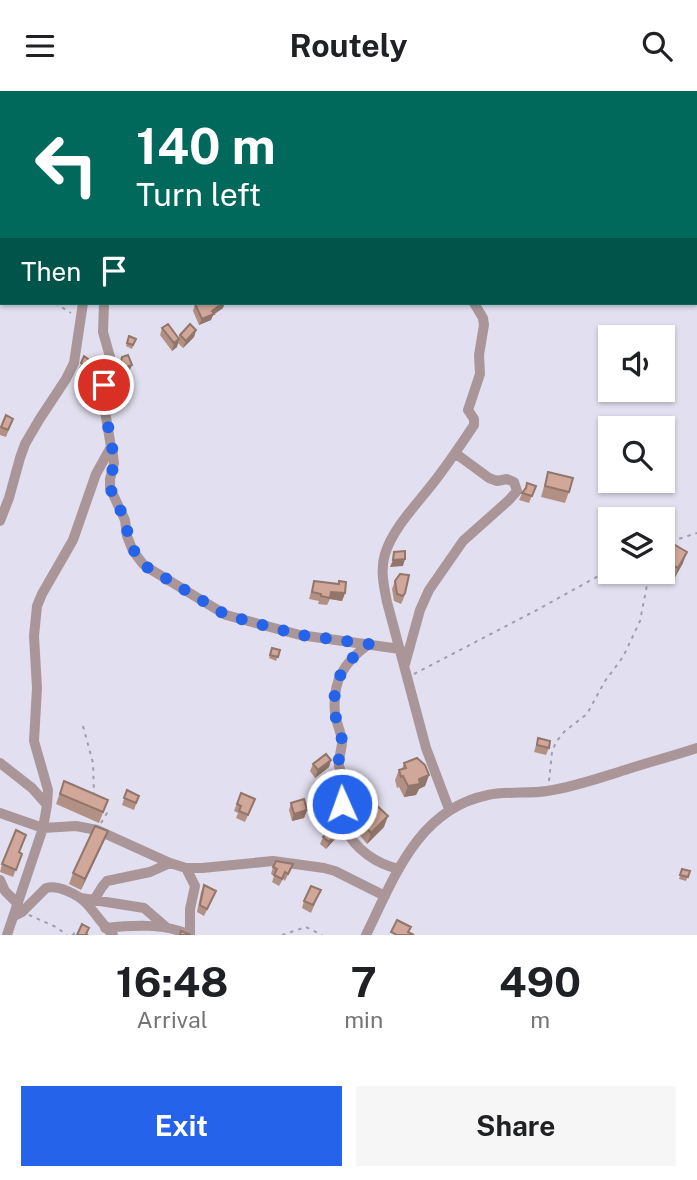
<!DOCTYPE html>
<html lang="en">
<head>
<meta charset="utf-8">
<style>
	body { margin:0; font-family:"Public Sans",sans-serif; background:#f6f6f6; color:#202124; height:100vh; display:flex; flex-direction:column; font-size:26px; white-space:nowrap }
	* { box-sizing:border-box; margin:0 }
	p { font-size:23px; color:#757577 }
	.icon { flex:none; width:38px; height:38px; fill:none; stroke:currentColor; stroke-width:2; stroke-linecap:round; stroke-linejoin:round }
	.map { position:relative; height:844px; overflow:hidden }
	.details { display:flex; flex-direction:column; background:#fff; flex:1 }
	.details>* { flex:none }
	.top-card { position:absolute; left:0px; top:0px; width:698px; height:214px; box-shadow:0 2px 5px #0004; background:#00695c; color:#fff; overflow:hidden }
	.tools { position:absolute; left:598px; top:234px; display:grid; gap:14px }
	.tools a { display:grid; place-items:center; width:77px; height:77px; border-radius:0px; background:#fff; box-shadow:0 2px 5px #0004; font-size:35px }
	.pin { position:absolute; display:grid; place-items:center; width:60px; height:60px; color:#fff; margin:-30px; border:4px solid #fff; border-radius:50%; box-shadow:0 2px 7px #0007 }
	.me { position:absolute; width:77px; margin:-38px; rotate:358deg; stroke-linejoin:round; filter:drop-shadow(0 0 5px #0008) }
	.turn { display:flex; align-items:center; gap:24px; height:147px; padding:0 21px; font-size:32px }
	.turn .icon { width:91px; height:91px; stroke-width:2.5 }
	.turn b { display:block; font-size:49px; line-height:60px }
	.then { display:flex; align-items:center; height:66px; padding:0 21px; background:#0003; gap:14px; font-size:26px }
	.eta { display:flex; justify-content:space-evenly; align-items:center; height:119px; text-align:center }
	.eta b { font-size:42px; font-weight:700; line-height:49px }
	.button { display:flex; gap:14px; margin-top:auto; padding:14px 21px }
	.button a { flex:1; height:80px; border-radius:0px; background:#2563eb; color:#fff; font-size:28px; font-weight:700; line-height:80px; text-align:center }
	.button a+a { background:#f6f6f6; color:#202124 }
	header { display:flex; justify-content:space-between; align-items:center; height:91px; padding:0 21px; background:#fff; font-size:32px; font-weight:700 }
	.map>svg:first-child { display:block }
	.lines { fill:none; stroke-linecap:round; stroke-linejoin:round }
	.path { stroke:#9f9eaa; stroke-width:2; stroke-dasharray:3.5 5; stroke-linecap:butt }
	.minor { stroke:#aa9698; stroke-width:10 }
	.wall { fill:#b39084 }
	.shaded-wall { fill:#92756b }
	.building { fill:#d0a799; stroke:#92756b; stroke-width:2 }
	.route { stroke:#2563eb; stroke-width:12; stroke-dasharray:0 21.6 }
</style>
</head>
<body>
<header><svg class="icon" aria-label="menu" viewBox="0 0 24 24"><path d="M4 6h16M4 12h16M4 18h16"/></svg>Routely<svg class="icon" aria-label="search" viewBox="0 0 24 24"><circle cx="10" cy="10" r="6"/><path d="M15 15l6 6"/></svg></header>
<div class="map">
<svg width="697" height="844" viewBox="0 0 697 844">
	<rect width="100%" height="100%" fill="#e2e0f0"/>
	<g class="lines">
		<path class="path" d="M352,0L354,2
			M163,2V0
			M368,2V0
			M0,174L2,176
			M55,212L71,222
			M663,453L697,442
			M414,583L535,520L611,478
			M83,635L93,672L94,703
			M549,690L552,661L556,651L565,640L587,623L605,590L623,566L640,530L648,489L652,481
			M101,732L107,722L104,716
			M29,824L56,836L67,844
			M72,844L80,839
			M282,844L306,836L322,844"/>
		<path class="minor" d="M384,2L388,0
			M112,356L114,372L110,388V397L125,429L127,445L133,460L143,473L150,478L226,524L300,544L400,558
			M0,430L9,407L20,367L25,353L39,329L66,288L74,272L83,212
			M369,553C344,571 332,590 335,622C336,631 340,639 342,648C343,657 338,665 339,675C341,682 346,688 346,695C347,711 336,718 345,737C355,758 376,773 399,778
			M405,573L420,519L429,499L463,450L509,409L517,400L514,391L507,388L497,390L489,387L455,362
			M0,672L32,697L47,714L43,737L7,844
			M47,714L48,699L34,650L37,597L34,545L37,515L42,503L73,449L96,383L111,356L102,302L104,294L111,279L112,273L103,241L104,212
			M449,718L426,657L387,511C384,496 380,479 385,463C393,436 420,410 437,387C450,370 462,352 474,334V328L468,319L480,283L479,264L484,234L483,227L474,212
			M0,722L43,737L76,735L97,739L170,772L186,777H202L273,770L324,777L335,780L385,805
			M186,777L195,795L190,818V844
			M0,789L5,800L18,813
			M81,807L144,817L166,836
			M94,809L102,796L107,790L150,781L170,772
			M14,825L22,821L46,797C58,794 78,803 87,813C96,823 103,834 113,844
			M105,837C133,834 165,832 190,844
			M366,844C394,787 418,718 488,704C507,700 528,703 547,700C574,696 599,687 625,679C649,671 673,665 697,657"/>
	</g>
	<path class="wall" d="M195,213L223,217L213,224L211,229L199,234L193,220Z
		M162,237L178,247L180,244L196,239L194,246L183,257L178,252L177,256L172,260L160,244Z
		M129,245L136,248L132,258L126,255Z
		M84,265L96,274L94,281L87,291L77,284Z
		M6,324L13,328L6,346L0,344V338Z
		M548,381L569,401L565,412L541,406Z
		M527,392L536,395L529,412L519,409Z
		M663,462L683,472L674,488L667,484L668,481L663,478Z
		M409,484L403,509L401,513L394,510L392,498L395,490Z
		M314,490L338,493L339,490L345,502L342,510L330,508L327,514L318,513L319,510L309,508Z
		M272,557L280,559L276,570L269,567Z
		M538,647L549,657L546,664L534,661Z
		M331,669L329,676L315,687L310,680L313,673Z
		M404,672L429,684L425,695L419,698L416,704L404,706L399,696L397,697L395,689L399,679L402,678Z
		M64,690L108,709L99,732L56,713Z
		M324,697L337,708L329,715L321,705Z
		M127,699L139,705L134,719L122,714Z
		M241,702L255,708L245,731L236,727L238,722L234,720Z
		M291,712L307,719L304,727L292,730L289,719Z
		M358,727L384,736L367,753L354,737Z
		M108,740L104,750L81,799L69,793L73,782Z
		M338,741L335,748L326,758L320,753L323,746Z
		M19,762L22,763L13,786L0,781L2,773Z
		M293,773L285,790L283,788L279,795L272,791L274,785L271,783L273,776Z
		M682,778L690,780L686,790L679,788Z
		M204,794L216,800L204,825L197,821L201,801Z
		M321,799L311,822L302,817L304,810Z"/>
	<path class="shaded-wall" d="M223,212H225L223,217L213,224L211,229L199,234L202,228Z
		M196,239L194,246L183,257L186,250Z
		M179,248L177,256L172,260L174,252Z
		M96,274L94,281L87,291L89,284Z
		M132,274L129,281L116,286L119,279Z
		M687,461L683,472L674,488L678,477Z
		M405,468L403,475L390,476L393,469Z
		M331,501L345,502L342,510L330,508Z
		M331,669L329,676L315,687L318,679Z
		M429,684L425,695L419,698L416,704L404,706L408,695L419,688Z
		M339,701L337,708L329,715L332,707Z
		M307,719L304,727L292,730L294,723Z
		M388,725L384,736L367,753L371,742Z
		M108,740L104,750L81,799L85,788Z
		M338,741L335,748L326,758L329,751Z"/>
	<path class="building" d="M199,212H223L212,220L214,223L202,228L195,213Z
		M168,233L179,248L174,252L162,237Z
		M190,233L196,239L186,250L180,244Z
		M129,245L136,248L133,254L127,252Z
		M128,264L132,274L119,279L122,266Z
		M84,265L96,274L89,284L80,277L83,273L81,272Z
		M6,324L13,328L8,339L1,336Z
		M548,381L573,387L569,401L545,395Z
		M527,392L536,395L532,405L522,402L526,397Z
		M670,451L687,461L678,477L671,473L672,470L663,465V462Z
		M405,460V468L393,469L394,461Z
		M400,483L409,484L405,502L403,505L397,503L395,490Z
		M314,490L339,493V490L346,491L345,502L331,501L330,507L321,505V503L312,501Z
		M272,557L280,559L278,566L270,564Z
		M538,647L550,650L549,657L537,654Z
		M326,663L331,669L318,679L313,673Z
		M417,667L425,674L429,684L419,688L420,693L408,695L403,685L401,686L399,679L406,677L404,672Z
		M334,689L340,697L339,701L332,707L324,697Z
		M64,690L108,709L103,721L60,703Z
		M127,699L139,705L136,712L124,707Z
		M241,702L255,708L248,724L239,720L241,715L237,713Z
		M304,708L307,719L294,723L291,712Z
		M373,711L388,725L371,742L358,727Z
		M95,735L108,740L85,788L73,782Z
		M332,736L338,741L329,751L323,746Z
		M16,739L26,744L19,761L22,763L16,779L2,773Z
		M276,770L293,773L288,783L285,781L282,788L274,784L277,778L273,776Z
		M682,778L690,780L688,786L680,784Z
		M204,794L216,800L207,818L200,814Z
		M311,795L321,799L313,814L304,810Z
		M397,829L411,836L408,841L414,844H397L391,841Z
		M82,833L89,837L86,843L88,844H77Z
		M181,840L191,844H180Z"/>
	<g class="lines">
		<path class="route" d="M104,294L102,300L103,308L114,367L110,397L125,429L130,453L142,473L226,524L300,544L369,553C344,571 331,591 335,623C337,632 341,641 342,650C342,657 338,664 339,671C340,679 344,685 346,692C348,699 344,707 342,713"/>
	</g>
</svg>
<div class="tools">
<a><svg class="icon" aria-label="sound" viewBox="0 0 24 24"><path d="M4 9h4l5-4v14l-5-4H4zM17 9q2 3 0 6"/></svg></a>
<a><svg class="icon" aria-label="search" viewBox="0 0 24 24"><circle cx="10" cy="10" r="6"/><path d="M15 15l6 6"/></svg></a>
<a><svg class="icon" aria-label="layers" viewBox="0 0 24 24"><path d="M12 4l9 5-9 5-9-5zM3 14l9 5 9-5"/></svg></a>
</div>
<div class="pin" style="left:104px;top:294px;background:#d93025"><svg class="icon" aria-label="arrive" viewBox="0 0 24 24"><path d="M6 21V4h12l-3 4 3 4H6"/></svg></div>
<svg class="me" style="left:342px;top:713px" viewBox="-20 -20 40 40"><circle r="17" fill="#2563eb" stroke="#fff" stroke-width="3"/><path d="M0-11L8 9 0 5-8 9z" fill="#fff"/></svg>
<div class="top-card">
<div class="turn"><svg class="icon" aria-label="left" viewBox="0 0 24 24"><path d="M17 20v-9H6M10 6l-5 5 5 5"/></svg><div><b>140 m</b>Turn left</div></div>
<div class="then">Then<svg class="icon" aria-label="arrive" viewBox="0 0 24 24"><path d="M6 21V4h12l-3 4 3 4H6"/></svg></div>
</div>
</div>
<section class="details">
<div class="eta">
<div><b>16:48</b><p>Arrival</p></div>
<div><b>7</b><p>min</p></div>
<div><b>490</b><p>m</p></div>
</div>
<div class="button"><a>Exit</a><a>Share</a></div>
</section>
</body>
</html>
